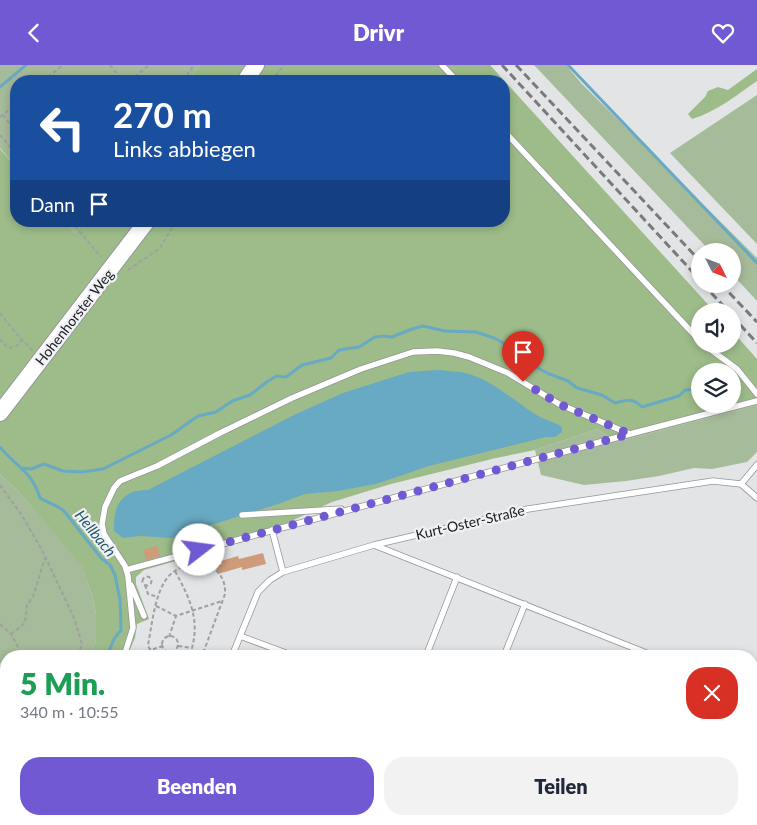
<!DOCTYPE html>
<html lang="de">
<head>
<meta charset="utf-8">
<style>
	body { margin:0; font-family:Lato,sans-serif; background:#f2f2f3; color:#1f2937; height:100vh; display:flex; flex-direction:column; font-size:19px; white-space:nowrap }
	* { box-sizing:border-box; margin:0 }
	p { font-size:16px; color:#747a83 }
	.icon { flex:none; width:28px; height:28px; fill:none; stroke:currentColor; stroke-width:2; stroke-linecap:round; stroke-linejoin:round }
	.map { position:relative; flex:1; overflow:hidden }
	.panel { position:absolute; left:0px; top:585px; width:758px; height:175px; display:flex; flex-direction:column; background:#fff; border-radius:20px 20px 0 0; box-shadow:0 2px 8px #0003 }
	.panel>* { flex:none }
	.guide { position:absolute; left:10px; top:10px; width:500px; height:152px; border-radius:20px; box-shadow:0 2px 8px #0003; background:#1a4fa0; color:#fff; overflow:hidden }
	.needle { width:32px; rotate:132deg }
	.controls { position:absolute; left:691px; top:178px; display:grid; gap:10px }
	.controls a { display:grid; place-items:center; width:50px; height:50px; border-radius:50%; background:#fff; box-shadow:0 2px 8px #0003; font-size:25px }
	.pin { position:absolute; display:grid; place-items:center; width:42px; height:42px; color:#fff; margin:-51px -21px; border-radius:50% 50% 50% 0; rotate:-45deg; box-shadow:0 0 5px #0007 }
	.pin .icon { rotate:45deg }
	.me { position:absolute; width:55px; margin:-28px; rotate:75deg; stroke-linejoin:round; filter:drop-shadow(0 0 4px #0008) }
	.turn { display:flex; align-items:center; gap:18px; height:105px; padding:0 20px; font-size:22px }
	.turn .icon { width:65px; height:65px; stroke-width:2.5 }
	.turn b { display:block; font-size:35px; line-height:42px }
	.then { display:flex; align-items:center; height:48px; padding:0 20px; background:#0003; gap:10px; font-size:19px }
	.round { display:grid; place-items:center; flex:none; width:52px; height:52px; border-radius:20px; background:#f2f2f3 }
	.overview { display:flex; align-items:center; justify-content:space-between; height:85px; padding:0 20px }
	h1 { font-size:30px; font-weight:800; line-height:38px; color:#1e9e55 }
	.cta { display:flex; gap:10px; margin-top:auto; padding:10px 20px }
	.cta a { flex:1; height:58px; border-radius:20px; background:#7159d3; color:#fff; font-size:20px; font-weight:800; line-height:58px; text-align:center }
	.cta a+a { background:#f2f2f3; color:#1f2937 }
	header { display:flex; justify-content:space-between; align-items:center; height:65px; padding:0 20px; background:#7159d3; color:#fff; font-size:22px; font-weight:800 }
	.map>svg:first-child { display:block }
	.green { fill:#a6bb9a }
	.forest { fill:#9dbc8a; fill-rule:evenodd }
	.water { fill:#68aac3 }
	.lines { fill:none; stroke-linecap:round; stroke-linejoin:round }
	.stream { stroke:#68aac3; stroke-width:3 }
	.building { fill:#ce9b7b }
	.lane-casing { stroke:#959699; stroke-width:7 }
	.street-casing { stroke:#959699; stroke-width:12 }
	.secondary-casing { stroke:#959699; stroke-width:18 }
	.path { stroke:#9ea0a1; stroke-width:2; stroke-dasharray:4 2.5; stroke-linecap:butt }
	.lane { stroke:#fff; stroke-width:5.5 }
	.street { stroke:#fff; stroke-width:11 }
	.secondary { stroke:#fff; stroke-width:16 }
	.rail { stroke:#787a7b; stroke-width:3; stroke-dasharray:8 4; stroke-linecap:butt }
	.route { stroke:#7159d3; stroke-width:9; stroke-dasharray:0 16.2 }
	.labels { text-anchor:middle; dominant-baseline:central; stroke-width:4.5; stroke-linejoin:round; paint-order:stroke }
	.street-label { font-size:14px; fill:#191a1b; stroke:#f0f1f4 }
	.water-label { font-size:15px; font-style:italic; fill:#215769; stroke:#f0f1f4 }
</style>
</head>
<body>
<header><svg class="icon" aria-label="back" viewBox="0 0 24 24"><path d="M15 5l-7 7 7 7"/></svg>Drivr<svg class="icon" aria-label="heart" viewBox="0 0 24 24"><path d="M12 20l-8-8c-3-5 5-10 8-4 3-6 11-1 8 4z"/></svg></header>
<div class="map">
<svg width="757" height="760" viewBox="0 0 757 760">
	<rect width="100%" height="100%" fill="#e2e4e6"/>
	<path class="green" d="M0,0H200L188,16H16V102L0,83Z
		M534,0H566L581,18L757,193V236L733,210L732,186H710Z
		M757,30V179L670,88Z
		M64,156H85L75,168Z
		M757,340V387L747,397L712,404L694,403L659,411L626,416L584,420L541,410L535,385L598,364L616,377Z
		M0,409L19,427L82,500L92,530L96,550V576L90,591H6V601L0,598Z
		M0,603L6,606V632L0,629Z
		M751,650L757,652V760H645L648,754H751Z
		M326,754H361L378,760H342Z
		M372,754H407L424,760H389Z
		M554,754H626L624,760H571Z"/>
	<path class="forest" d="M200,0H490L714,246H700V279H732L733,267L757,294V340L616,377L598,364L535,385L496,393L391,419L332,437L253,474L144,505L136,512V519L149,554L137,559L135,573L127,591H90L96,576V550L92,530L82,501L19,427L0,409V84L16,102V156H64L75,168L85,156H504V16H188ZM700,306H732V339H700Z
		M757,4V16C737,30 716,47 692,54L688,49L705,32L708,26L718,22L728,25Z"/>
	<path class="water" d="M438,305C447,306 456,306 465,308C493,315 514,336 538,351C546,355 555,357 562,362V367L555,372H546L429,401L376,419L338,426L305,429L278,439L208,461L188,471L170,473L140,471L123,473L114,466C113,441 121,425 148,425L296,349L343,328L409,307Z"/>
	<g class="lines">
		<path class="stream" d="M568,0L757,198
			M0,22L26,0
			M0,382C17,403 32,406 40,433C48,438 57,440 64,446L101,493L110,500L115,510L120,535L121,565L114,574L107,591
			M21,403L31,404L44,399L63,406L82,407L103,404L171,370L198,351L216,347L232,336L250,330L268,316L277,311L286,312L302,300L331,293L339,285L359,282L375,272L384,271L392,272L412,264L423,261L445,266L476,267L494,273L525,289L538,303L547,308L568,316L577,323L602,330L615,338C627,335 632,332 642,342L679,331L685,325L700,324
			M57,754L59,760"/>
	</g>
	<path class="building" d="M157,481L160,491L146,495L143,485Z
		M263,488L266,499L242,505V502L218,509L216,501L222,499L221,496L238,491L239,494Z"/>
	<g class="lines">
		<defs>
			<path id="lane" d="M442,0L457,16
				M504,66L700,276
				M703,279L737,304L757,329
				M741,419L757,400
				M242,450L341,444
				M272,465L283,507
				M374,480L654,591
				M126,505L630,369
				M131,520L144,551
				M240,571L294,591
				M124,591L133,563L128,511L125,501L104,469L102,459L105,442L114,423L120,416L157,401L220,368L292,333L361,304L413,287L437,286L454,288L469,292L508,308L559,339L630,369L757,336
				M232,591L258,527L270,515L283,507L374,480L528,444L713,416L741,419L757,433
				M426,591L457,512
				M504,591L525,539
				M751,608L757,606
				M635,760L638,754"/>
			<path id="street" d="M179,754L182,760"/>
			<path id="secondary" d="M245,16L256,0
				M0,348L147,156
				M0,637L6,640
				M306,754L323,760"/>
		</defs>
		<use href="#lane" class="lane-casing"/>
		<use href="#street" class="street-casing"/>
		<use href="#secondary" class="secondary-casing"/>
		<path class="path" d="M110,0L123,16
			M43,16L63,0
			M130,16L149,0
			M183,16L194,0
			M271,16L284,0
			M3,50L16,67
			M0,52L16,39
			M0,70L16,89
			M71,156L101,192
			M76,163L81,156
			M128,205L160,183L176,156
			M0,248L15,267L33,286
			M0,274L8,283L17,281L22,275
			M0,420L21,449L42,485L74,553L82,579L78,591
			M175,506C189,532 200,553 192,583L178,581
			M142.5 516a4.5 4.5 0 1 1 9 0a4.5 4.5 0 1 1-9 0Z
			M145,520L148,529L158,532
			M156,541L176,551
			M0,559L11,569L23,591
			M11,569L25,558L27,540L33,532L45,493
			M162 579a8 8 0 1 1 16 0a8 8 0 1 1-16 0Z
			M169,572L176,551L222,536
			M163,581L151,585L149,583L148,580C152,560 154,534 165,516C181,491 227,493 225,529L202,591
			M0,601L6,604
			M73,754L74,760
			M263,754L278,760
			M368,754L385,760
			M659,754L661,760"/>
		<use href="#lane" class="lane"/>
		<use href="#street" class="street"/>
		<use href="#secondary" class="secondary"/>
		<path class="rail" d="M502,0L700,215
			M516,0L700,196
			M703,219L728,246
			M721,219L757,257
			M732,251L757,278"/>
	</g>
	<g class="lines">
		<path class="route" d="M199,485L630,369L559,339L523,317"/>
	</g>
	<g class="labels">
		<g class="street-label">
			<text transform="translate(74 252) rotate(-52)">Hohenhorster Weg</text>
			<text transform="translate(470 457) rotate(-13)">Kurt-Oster-Straße</text>
		</g>
		<g class="water-label">
			<text transform="translate(96 468) rotate(51)">Hellbach</text>
		</g>
	</g>
</svg>
<div class="controls">
<a><svg class="needle" viewBox="-14 -14 28 28"><path d="M0-13l5 13h-10z" fill="#e53935"/><path d="M0 13l5-13h-10z" fill="#747a83"/></svg></a>
<a><svg class="icon" aria-label="sound" viewBox="0 0 24 24"><path d="M4 9h4l5-4v14l-5-4H4zM17 9q2 3 0 6"/></svg></a>
<a><svg class="icon" aria-label="layers" viewBox="0 0 24 24"><path d="M12 4l9 5-9 5-9-5zM3 14l9 5 9-5"/></svg></a>
</div>
<div class="pin" style="left:523px;top:317px;background:#d93025"><svg class="icon" aria-label="arrive" viewBox="0 0 24 24"><path d="M6 21V4h12l-3 4 3 4H6"/></svg></div>
<svg class="me" style="left:199px;top:485px" viewBox="-20 -20 40 40"><circle r="19" fill="#fff"/><path d="M0-13L10 11 0 6-10 11z" fill="#7159d3"/></svg>
<div class="guide">
<div class="turn"><svg class="icon" aria-label="left" viewBox="0 0 24 24"><path d="M17 20v-9H6M10 6l-5 5 5 5"/></svg><div><b>270 m</b>Links abbiegen</div></div>
<div class="then">Dann<svg class="icon" aria-label="arrive" viewBox="0 0 24 24"><path d="M6 21V4h12l-3 4 3 4H6"/></svg></div>
</div>
<section class="panel">
<div class="overview"><div><h1>5 Min.</h1><p>340 m · 10:55</p></div><a class="round" style="background:#d93025;color:#fff"><svg class="icon" aria-label="close" viewBox="0 0 24 24"><path d="M6 6l12 12M18 6L6 18"/></svg></a></div>
<div class="cta"><a>Beenden</a><a>Teilen</a></div>
</section>
</div>
</body>
</html>
